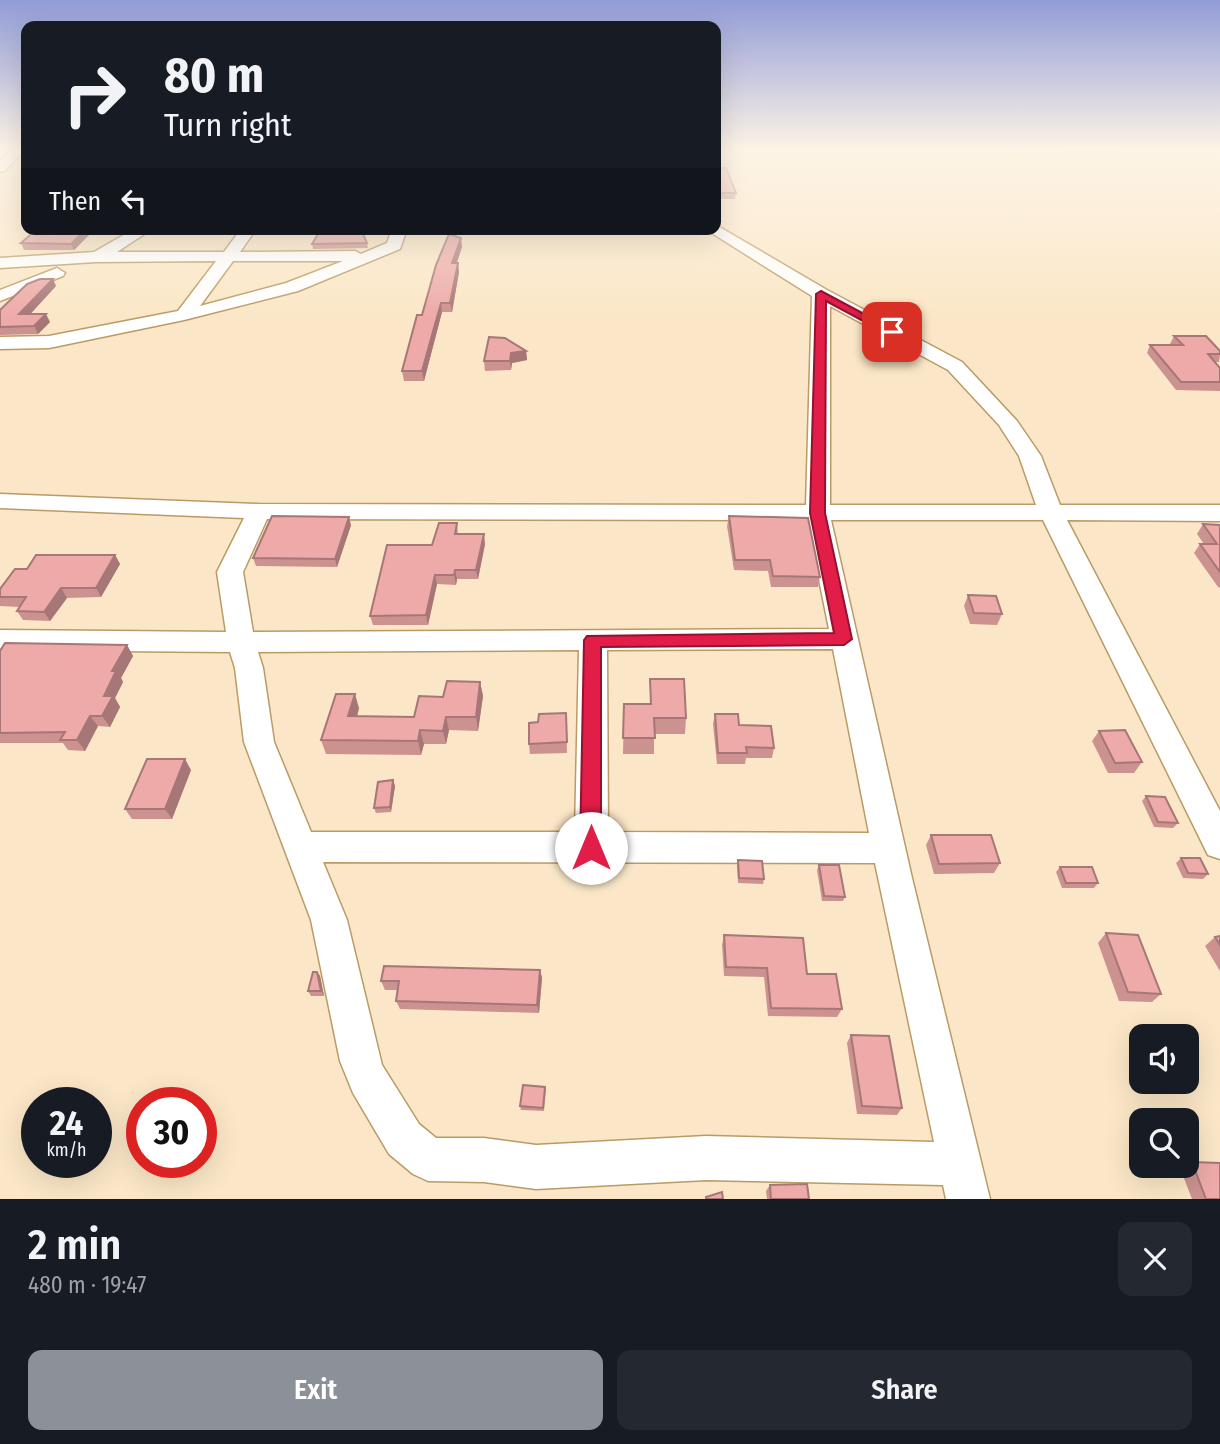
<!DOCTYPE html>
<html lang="en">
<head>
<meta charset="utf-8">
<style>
	body { margin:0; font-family:"Fira Sans Condensed",sans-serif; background:#242831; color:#f1f3f6; height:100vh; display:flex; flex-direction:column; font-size:26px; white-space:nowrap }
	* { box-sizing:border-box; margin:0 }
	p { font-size:23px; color:#9ea1a6 }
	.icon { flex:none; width:38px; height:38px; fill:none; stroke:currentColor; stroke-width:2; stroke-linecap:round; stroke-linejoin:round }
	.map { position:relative; height:1199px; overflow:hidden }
	.panel { display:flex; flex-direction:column; background:#171b24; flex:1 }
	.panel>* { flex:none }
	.hud { position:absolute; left:21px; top:21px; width:700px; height:214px; border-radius:14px; box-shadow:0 7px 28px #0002; background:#171b24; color:#f1f3f6; overflow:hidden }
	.buttons { position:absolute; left:1129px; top:1024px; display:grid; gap:14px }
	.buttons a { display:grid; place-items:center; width:70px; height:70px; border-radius:14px; background:#171b24; box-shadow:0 7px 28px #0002; font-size:35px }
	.speed { position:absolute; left:21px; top:1087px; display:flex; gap:14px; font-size:35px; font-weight:700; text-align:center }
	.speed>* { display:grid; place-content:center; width:91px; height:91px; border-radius:50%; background:#171b24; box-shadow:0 7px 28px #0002; line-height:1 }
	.speed small { font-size:18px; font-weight:400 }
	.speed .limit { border:10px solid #d22; background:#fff; color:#111 }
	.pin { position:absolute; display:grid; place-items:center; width:60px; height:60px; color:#fff; margin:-30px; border-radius:14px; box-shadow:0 4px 10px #0006 }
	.me { position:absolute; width:77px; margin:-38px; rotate:0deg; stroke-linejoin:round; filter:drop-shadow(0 0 5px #0008) }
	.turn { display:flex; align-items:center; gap:24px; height:147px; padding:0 28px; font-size:32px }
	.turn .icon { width:91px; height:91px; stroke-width:2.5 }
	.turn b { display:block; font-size:49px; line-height:60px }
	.then { display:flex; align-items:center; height:66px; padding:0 28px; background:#0003; gap:14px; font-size:26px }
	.round { display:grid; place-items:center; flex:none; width:74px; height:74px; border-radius:14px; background:#242831 }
	.headline { display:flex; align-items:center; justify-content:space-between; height:119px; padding:0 28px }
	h1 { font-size:42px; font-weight:600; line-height:52px }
	.cta { display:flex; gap:14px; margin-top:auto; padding:14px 28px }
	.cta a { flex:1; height:80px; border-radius:14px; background:#8c9099; color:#fff; font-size:28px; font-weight:600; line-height:80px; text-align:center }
	.cta a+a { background:#242831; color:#f1f3f6 }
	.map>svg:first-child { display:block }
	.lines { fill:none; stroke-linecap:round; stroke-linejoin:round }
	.minor-casing { stroke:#b99b66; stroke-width:3 }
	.minor { fill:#fff; fill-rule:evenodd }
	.wall { fill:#cc9290 }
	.shaded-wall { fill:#a67776 }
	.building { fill:#edaaa8; stroke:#a67776; stroke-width:2 }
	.route { fill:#e11d48; stroke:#92132f; stroke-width:2 }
</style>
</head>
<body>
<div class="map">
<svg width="1220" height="1199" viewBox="0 0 1220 1199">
	<rect width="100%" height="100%" fill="#fbe7c7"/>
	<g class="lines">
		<defs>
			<path id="minor" d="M11,150H24L5,171L0,172V161Z
				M716,225L827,290L962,362L1017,421L1041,456L1060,505H1220V521L1067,520L1220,811V859L1208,855L1043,520H831L912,878L990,1199H946L943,1185L706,1180L536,1189L484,1182L428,1181L413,1174L389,1154L353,1093L340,1061L311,920L244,742L235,668L230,652L0,650V630L226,632L217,572L244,518L0,508V494L259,504L806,505L812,296L710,232L708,229H716ZM830,306L948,370L999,425L1019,456L1036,505H830ZM267,519L807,520L829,629L253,632L243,572ZM833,649L869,833L608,832L607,650ZM579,650L575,832H311L274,742L263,668L258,652ZM323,862L875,863L934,1142L706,1136L536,1145L484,1138H436L419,1124L382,1065L347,920Z
				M134,229H152L117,252H224L241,229H256L240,252L355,251L361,254L387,243L392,229H407L400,249L298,291L184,320L49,348L0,349V337L49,336L178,311L216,261L96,262L0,268V258L94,252ZM233,261H343L286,283L200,306Z
				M57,268L65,273L63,276L0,301V290Z"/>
		</defs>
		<use href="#minor" class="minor-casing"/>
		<use href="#minor" class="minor"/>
	</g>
	<path class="wall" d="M1063,150H1121L1120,153H1066Z
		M716,168L736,193L735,199H716Z
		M37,229H124H95L74,250H24L21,243Z
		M418,229H544L543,233L418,232Z
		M572,229H591V233H572Z
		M367,243L368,248L313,249L312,244Z
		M462,247L457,263L459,272L452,312H442L424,381H404L402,371Z
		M56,286L30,314L50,322L38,334L0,335V310Z
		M1174,336L1220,354L1219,362H1215L1220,368V391L1176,390L1147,353L1150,345H1172L1170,344Z
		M526,351L527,360L512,363L511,370L485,371L484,361Z
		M729,516L820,577L818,587H771L768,571L734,570L727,526Z
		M457,523L458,534L485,544L478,579H457L456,585L437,584L428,625H373L370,616L432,545Z
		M1203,524L1220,525V588L1218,587L1194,553L1200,544H1204L1197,534Z
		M351,525L337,567L256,566L253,558Z
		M115,555L120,564L101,597L67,598L50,621L23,620L17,611L20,607L0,606V589L27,569Z
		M968,595L1002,614L997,625L970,624L964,606Z
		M127,645L133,656L121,678L123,682L115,698L120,707L110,727L98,726L85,751L68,750L63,743H0V651Z
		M650,679L686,718L685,734H654V754H623L624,704H650Z
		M480,682L483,696L478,731L449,730L446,744H424L421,755L326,754L321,740L359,708L357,717H414L443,697Z
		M566,713L567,753L530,754L529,744L538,722Z
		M715,714L739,725L774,748L772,758H746L745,764H717L713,724Z
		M1099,731L1142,762L1134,773H1108L1092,741Z
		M191,770L172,819H132L125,809Z
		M393,780L395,786L391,812L376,813L374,808Z
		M1146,796L1178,823L1173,828L1154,827L1142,801Z
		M931,835L1000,863L994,873L934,874L926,845Z
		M1181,858L1208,874L1203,879L1183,878L1176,863Z
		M738,860L764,879L763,884L738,883L737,865Z
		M819,865L845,897L843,901H822L817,870Z
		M1060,867L1098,883L1094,888H1062L1056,872Z
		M1106,933L1161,994L1152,1002L1119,1001L1098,943Z
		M724,935L807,974L842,1009L837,1017L768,1016L764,977L724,976L722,945Z
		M1220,936V971L1205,946L1215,937Z
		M540,970L542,978L539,1013L400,1009L396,1001L398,990H385L381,981Z
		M317,972L320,976L324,996H311L308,991Z
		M851,1035L902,1108L897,1115L857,1114L847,1043Z
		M545,1087L546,1090L544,1111L521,1110L520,1106Z
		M1192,1162L1220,1199H1192L1180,1168Z
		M770,1185L809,1199H767L766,1191Z"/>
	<path class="shaded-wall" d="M86,229H95L74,250L71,244Z
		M461,238L462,247L453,272L452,263Z
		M458,263L459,272L452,312L450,303Z
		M53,279L56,286L23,322L19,314Z
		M441,303L442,312L424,381L422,371Z
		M46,314L50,322L38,334L34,326Z
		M526,351L527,360L512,363L511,370L510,361L511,353Z
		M349,517L351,525L337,567L335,559Z
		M484,534L485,544L478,579L476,570Z
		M115,555L120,564L101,597L96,588Z
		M455,570L457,579L456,585L454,575Z
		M435,575L437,584L428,625L426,615Z
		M61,588L67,598L50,621L44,612Z
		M127,645L133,656L121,678L123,682L115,698L120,707L110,727L102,716L104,696L112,671Z
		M480,682L483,696L478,731L476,717Z
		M355,694L359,708L353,730L348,716Z
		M90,716L98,726L85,751L77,740Z
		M446,717L449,730L446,744L443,731Z
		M420,730L424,744L421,755L418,741Z
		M185,759L191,770L172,819L165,809Z
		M393,780L395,786L391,812L390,807Z
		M540,970L542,978L539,1013L537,1005Z
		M317,972L320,976L324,996L321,991Z"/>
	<path class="building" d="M716,168H726L736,193H716Z
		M37,229H86L71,244L21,243Z
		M321,229H361L367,243L312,244Z
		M449,234L461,238L452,263H458L450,303H441L422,371H402L417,315H422L436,265Z
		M40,279H53L19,314H46L34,326L0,327V310L27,284Z
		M1174,336H1206L1220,351V354H1208L1220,368V382H1181L1150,345H1183Z
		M489,337L505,338L526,351L511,353L510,361H484Z
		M272,516L349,517L335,559L253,558Z
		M729,516L808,518L820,577L773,576L770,560H735Z
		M439,523H457L455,534H484L476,570H455L454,575H435L426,615L370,616L387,545H432Z
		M1203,524L1220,525V572L1200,544H1217Z
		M36,555H115L96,588H61L44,612L17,611L26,597H0V589L15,569H27Z
		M968,595L996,596L1002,614L974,613Z
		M5,643L127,645L112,671H116L104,696H113L102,716H90L77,740H60L65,732L0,733V651Z
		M650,679H684L686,718H654L655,738H623L624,704H651Z
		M447,681L480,682L476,717H446L443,731L420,730L418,741L321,740L336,694H355L348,716L414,717L419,696L443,697Z
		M566,713L567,742L529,744V723L538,722L539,714Z
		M715,714H738L739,725L771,726L774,748L746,747L747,753H718Z
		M1125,730L1142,762L1115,763L1099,731Z
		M147,759H185L165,809H125Z
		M393,780L390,807L374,808L378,782Z
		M1146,796L1165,797L1178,823L1158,822Z
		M931,835H991L1000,863L939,864Z
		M1181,858H1200L1208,874L1188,873Z
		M738,860L762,861L764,879L739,878Z
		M819,865H839L845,897L824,896Z
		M1060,867H1092L1098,883H1066Z
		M1106,933L1138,935L1161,994L1128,992Z
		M724,935L803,938L807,974H836L842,1009L771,1008L767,968L726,967Z
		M1220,936V945L1215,937Z
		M384,966L540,970L537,1005L396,1001L399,981H381Z
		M313,972H317L321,991H308Z
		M851,1035L889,1036L902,1108L862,1106Z
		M523,1085L545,1087L543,1108L520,1106Z
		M1192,1162L1220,1163V1199H1206Z
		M807,1184L809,1199H771L770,1185Z
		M722,1192L723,1199H706V1197Z"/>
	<linearGradient id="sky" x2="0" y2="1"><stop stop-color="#929cd7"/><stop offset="0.47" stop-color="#fdf4e6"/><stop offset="1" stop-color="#fdf4e6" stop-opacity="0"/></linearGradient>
	<rect width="1220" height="318" fill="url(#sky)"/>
	<path class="route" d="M821,291L898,332L889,335L826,301L825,513L852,639L844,645L601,647V848L598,854L591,857L583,854L580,848L584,640L587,636L834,633L810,513L816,294Z"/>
</svg>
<div class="buttons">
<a><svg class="icon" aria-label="sound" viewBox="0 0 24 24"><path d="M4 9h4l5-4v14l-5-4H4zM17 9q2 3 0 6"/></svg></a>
<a><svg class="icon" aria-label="search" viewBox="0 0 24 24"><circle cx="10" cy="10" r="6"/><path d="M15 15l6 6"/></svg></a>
</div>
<div class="speed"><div>24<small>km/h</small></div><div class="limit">30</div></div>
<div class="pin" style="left:892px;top:332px;background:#d93025"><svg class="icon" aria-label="arrive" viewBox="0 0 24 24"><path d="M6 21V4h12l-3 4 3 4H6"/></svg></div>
<svg class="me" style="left:591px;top:848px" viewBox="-20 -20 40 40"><circle r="19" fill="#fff"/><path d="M0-13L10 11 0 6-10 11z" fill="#e11d48"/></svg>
<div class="hud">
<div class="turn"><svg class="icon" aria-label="right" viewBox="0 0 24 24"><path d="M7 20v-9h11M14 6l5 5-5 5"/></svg><div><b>80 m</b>Turn right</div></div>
<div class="then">Then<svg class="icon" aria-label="left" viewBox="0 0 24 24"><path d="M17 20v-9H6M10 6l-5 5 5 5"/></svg></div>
</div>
</div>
<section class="panel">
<div class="headline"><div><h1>2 min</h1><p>480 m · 19:47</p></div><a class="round"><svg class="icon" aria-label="close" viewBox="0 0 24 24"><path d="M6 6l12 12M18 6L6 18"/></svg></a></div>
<div class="cta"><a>Exit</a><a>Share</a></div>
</section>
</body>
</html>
